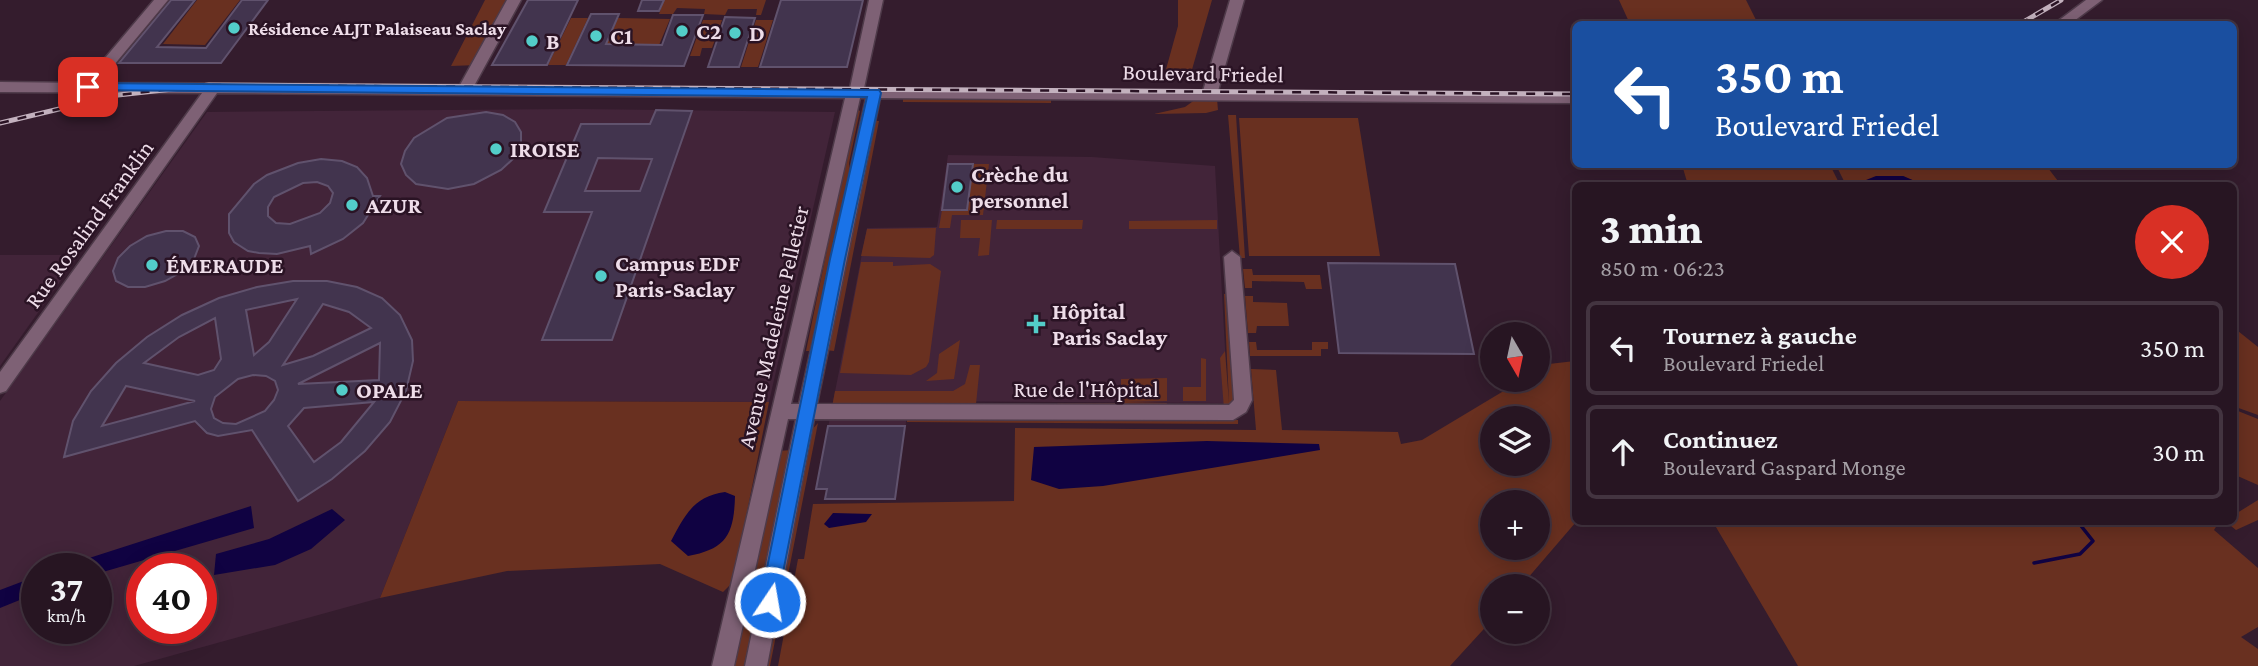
<!DOCTYPE html>
<html lang="fr">
<head>
<meta charset="utf-8">
<style>
	body { margin:0; font-family:"Crimson Pro",serif; background:#33222f; color:#f1f3f6; height:100vh; display:flex; flex-direction:column; font-size:26px; white-space:nowrap }
	* { box-sizing:border-box; margin:0 }
	p { font-size:23px; color:#a49fa5 }
	.icon { flex:none; width:38px; height:38px; fill:none; stroke:currentColor; stroke-width:2; stroke-linecap:round; stroke-linejoin:round }
	.map { position:relative; flex:1; overflow:hidden }
	.drawer { position:absolute; left:1572px; top:182px; width:665px; height:343px; display:flex; flex-direction:column; background:#271522; border-radius:10px; box-shadow:0 4px 18px #0003,0 0 0 2px #433440 }
	.drawer>* { flex:none }
	.banner { position:absolute; left:1572px; top:21px; width:665px; height:147px; border-radius:10px; box-shadow:0 4px 18px #0003,0 0 0 2px #433440; background:#1a4fa0; color:#fff; overflow:hidden }
	.needle { width:46px; rotate:171deg }
	.buttons { position:absolute; left:1480px; top:322px; display:grid; gap:14px }
	.buttons a { display:grid; place-items:center; width:70px; height:70px; border-radius:50%; background:#271522; box-shadow:0 4px 18px #0003,0 0 0 2px #433440; font-size:35px }
	.speed { position:absolute; left:21px; top:553px; display:flex; gap:14px; font-size:35px; font-weight:700; text-align:center }
	.speed>* { display:grid; place-content:center; width:91px; height:91px; border-radius:50%; background:#271522; box-shadow:0 4px 18px #0003,0 0 0 2px #433440; line-height:1 }
	.speed small { font-size:18px; font-weight:400 }
	.speed .limit { border:10px solid #d22; background:#fff; color:#111 }
	.pin { position:absolute; display:grid; place-items:center; width:60px; height:60px; color:#fff; margin:-30px; border-radius:14px; box-shadow:0 4px 10px #0006 }
	.me { position:absolute; width:77px; margin:-38px; rotate:12deg; stroke-linejoin:round; filter:drop-shadow(0 0 5px #0008) }
	.turn { display:flex; align-items:center; gap:24px; height:147px; padding:0 28px; font-size:32px }
	.turn .icon { width:91px; height:91px; stroke-width:2.5 }
	.turn b { display:block; font-size:49px; line-height:60px }
	.round { display:grid; place-items:center; flex:none; width:74px; height:74px; border-radius:37px; background:#33222f }
	.head { display:flex; align-items:center; justify-content:space-between; height:119px; padding:0 28px }
	h1 { font-size:42px; font-weight:800; line-height:52px }
	ul { padding:0; list-style:none }
	li { display:flex; align-items:center; gap:21px; height:94px; margin:0 14px 10px; padding:0 14px; border:4px solid #433440; border-radius:10px }
	li div { flex:1 }
	li b { display:block; font-size:26px }
	li em { font-style:normal }
	.map>svg:first-child { display:block }
	.built { fill:#422439; fill-rule:evenodd }
	.green { fill:#693020; fill-rule:evenodd }
	.water { fill:#100242 }
	.lines { fill:none; stroke-linecap:round; stroke-linejoin:round }
	.stream { stroke:#100242; stroke-width:3.5 }
	.building { fill:#42344e; stroke:#60526d; stroke-width:2; fill-rule:evenodd }
	.minor-casing { stroke:#4e3a49; stroke-width:3 }
	.minor { fill:#7e6175; fill-rule:evenodd }
	.rail-casing { stroke:#c3b1be; stroke-width:5 }
	.rail { stroke:#2a1324; stroke-width:2.5; stroke-dasharray:9; stroke-linecap:butt }
	.route { fill:#1a73e8; stroke:#114b97; stroke-width:2 }
	.poi-dot { fill:#53cdc9; stroke:#2a1324; stroke-width:2.5 }
	.labels { text-anchor:middle; dominant-baseline:central; stroke-width:5; stroke-linejoin:round; paint-order:stroke }
	.far-poi-label { font-size:19px; font-weight:bold; fill:#eedde9; stroke:#2a1324; text-anchor:start }
	.poi-label { font-size:23px; font-weight:bold; fill:#eedde9; stroke:#2a1324; text-anchor:start }
	.street-label { font-size:23px; fill:#eedde9; stroke:#2a1324 }
</style>
</head>
<body>
<div class="map">
<svg width="2258" height="666" viewBox="0 0 2258 666">
	<rect width="100%" height="100%" fill="#341c2d"/>
	<path class="built" d="M577,109L835,112L769,402L458,401L380,598L134,666H0V401L207,112ZM37,569H96V628H37ZM142,569H201V628H142Z
		M948,155L1092,157L1215,166L1228,403L909,401L895,499H825L827,489H816L867,228L937,227Z
		M0,255H79L0,366Z"/>
	<path class="green" d="M197,0H240L205,45L163,44Z
		M485,0H508L478,65L451,66Z
		M664,0H766L761,15H756L757,9H728L725,15L704,14L705,9L677,8L673,14H659Z
		M1178,0H1212L1191,73H1165L1178,26Z
		M1619,0H1746L1758,24H1630Z
		M571,18H588L566,65H548Z
		M618,18L670,19L659,45L625,44L615,66H597Z
		M703,20H722L712,48H702L700,56H690Z
		M756,20H773L758,67H741Z
		M1022,98H1051V103L903,102V99Z
		M1196,99H1217L1218,110L1206,113L1154,114L1185,107Z
		M856,109L860,111L849,163L850,181L813,351H806Z
		M1228,115H1236L1245,258H1240Z
		M1239,118H1358L1380,256H1249Z
		M873,121H879L834,351L825,350Z
		M973,164H989L983,215H952L950,228H939L942,210L967,209Z
		M1682,165H1830L1840,185H1688Z
		M1836,165L2048,168L2061,185H1983L1953,180L1942,185H1924L1903,176L1863,183L1864,185H1846Z
		M961,220H992L989,255L978,256L980,238H960Z
		M997,220H1083L1082,229H996Z
		M1217,220V229H1129V221Z
		M936,228L934,255L930,258L861,256L867,229Z
		M861,262H893V266L930,264L941,271L929,362L926,367L911,375L840,373Z
		M1243,269H1252L1253,275H1320L1322,289H1306L1304,282L1252,281V288H1245Z
		M1224,294H1229L1235,403L1224,409L1220,358L1225,351L1229,403Z
		M1245,296H1253V302L1287,303L1289,326H1257L1256,333H1248Z
		M2233,327L2258,347V415L2233,406Z
		M960,340L954,379L926,381L937,373L939,354Z
		M1249,342H1256L1257,350H1312V342H1328V349H1321V356H1250Z
		M1201,358L1206,359V401H1183V387H1201Z
		M1575,361L1576,522L1521,586H1493V619L1450,666H778L798,559H804L813,504L1014,501L1015,428L1256,430L1251,369L1276,370L1282,430L1398,432L1401,444L1422,440L1522,380H1538V371L1549,364ZM1493,418H1538V464H1493ZM1493,502H1538V548H1493Z
		M970,365H980L976,404L971,408L832,407L835,391H953L965,384Z
		M1167,378V401L1123,402L1167,403L1166,406H1059L1057,403H1121V379Z
		M458,401L769,402L733,582L723,592L660,564L507,571L380,598Z
		M2233,409L2258,419V485L2233,474Z
		M907,419L1238,420V424L907,422Z
		M818,423L770,666H762L809,433Z
		M793,450L747,666H729L777,451Z
		M2258,500V520L2236,530L2231,526L2237,513Z
		M1713,522H2219L2214,530L2258,568V627L2241,637L2258,649V666H1798Z"/>
	<path class="water" d="M1876,176H1903L1924,185H1864L1866,180Z
		M1207,441L1319,444L1320,450L1103,486L1059,489L1031,480L1034,447Z
		M725,492L735,496C734,535 726,549 688,556L671,541C685,515 694,496 725,492Z
		M251,506L254,528L96,574V569H55Z
		M332,509L345,520L311,549L275,565L214,575L216,554L269,539Z
		M833,513L872,514L866,522L829,528L824,524Z
		M37,576V593L0,608V590Z"/>
	<g class="lines">
		<path class="stream" d="M2034,563L2080,554L2093,541L2078,522"/>
	</g>
	<path class="building" d="M171,0H195L157,47L206,48L242,0H268L221,63H119Z
		M528,0H578L547,65H492Z
		M642,0H664L659,11H638Z
		M781,0H863L847,67H760Z
		M591,14H619L606,44L662,45L673,15H703L684,66L567,65Z
		M725,17L755,18L739,67H708Z
		M656,110L692,111L612,340H542L592,212H544L581,124H650ZM598,158L652,159L640,191H585Z
		M486,112L503,115L515,122L521,132V145L514,158L501,170L474,184L448,189L416,184L406,175L401,164L405,151L414,138L447,118Z
		M321,159L342,161L357,167L367,178L373,196H380L363,223L343,239L311,254L310,246L277,254L259,253L248,251L234,242L229,233V214L254,184L267,175L298,163ZM317,182L328,186L333,193L330,203L320,213L290,224L276,223L268,216V207L274,197L303,183Z
		M948,164H973L967,210H942Z
		M166,231H183L195,237L199,246L194,259L183,271L165,281L145,287H128L116,281L113,271L118,258L130,246L147,236Z
		M1328,263L1455,264L1474,354L1339,353Z
		M293,281H327L357,287L382,298L400,315L412,340L413,361L406,391L390,422L365,451L332,479L298,501L252,430L218,436L207,433L195,421L64,457L73,421L91,391L116,363L147,337L182,315L219,298L257,287ZM297,299L269,342L254,355L246,310ZM323,304L349,312L371,328L313,356L283,365ZM215,318L221,359L214,370L198,375L144,363L179,337ZM380,343L379,380L298,384ZM253,375L266,376L275,381L278,390L274,400L265,411L236,424L223,423L214,418L211,409L215,397L238,379ZM126,386L195,401L102,426ZM374,402L341,442L314,462L288,426L304,408Z
		M828,426H905L895,499H825L827,489H816Z"/>
	<g class="lines">
		<defs>
			<path id="minor" d="M154,0H168L99,83L460,85L507,0H521L474,86L850,88L869,0H883L864,88L1203,91L1230,0H1244L1218,91L1575,93V103L880,98L817,404L1229,405L1234,400L1224,257L1232,251L1240,257L1252,400L1246,412L1233,420L814,419L767,666H745L796,419H788L734,666H712L845,98L217,93L6,391L0,393V372L202,93L0,92V82L84,83ZM860,98H866L799,404H791Z
				M2086,0H2102L2070,24H2054Z"/>
		</defs>
		<use href="#minor" class="minor-casing"/>
		<use href="#minor" class="minor"/>
		<defs>
			<path id="rail" d="M2020,24L2061,0
				M0,123L118,95L209,85L1575,94"/>
		</defs>
		<use href="#rail" class="rail-casing"/>
		<use href="#rail" class="rail"/>
	</g>
	<path class="route" d="M88,83L879,90L881,93L845,259L776,608L770,611L763,608L760,602L830,259L867,97L83,90V84Z"/>
	<g class="poi-dot">
		<circle cx="234" cy="28" r="7"/>
		<circle cx="682" cy="31" r="7"/>
		<circle cx="735" cy="33" r="7"/>
		<circle cx="596" cy="36" r="7"/>
		<circle cx="532" cy="41" r="7"/>
		<circle cx="496" cy="149" r="7"/>
		<circle cx="957" cy="187" r="7"/>
		<circle cx="352" cy="205" r="7"/>
		<circle cx="152" cy="265" r="7"/>
		<circle cx="601" cy="276" r="7"/>
		<path d="M1032.5 313.5h7v7h7v7h-7v7h-7v-7h-7v-7h7z"/>
		<circle cx="342" cy="390" r="7"/>
	</g>
	<g class="labels">
		<g class="far-poi-label">
			<text x="248" y="28">Résidence ALJT Palaiseau Saclay</text>
		</g>
		<g class="poi-label">
			<text x="696" y="31">C2</text>
			<text x="749" y="33">D</text>
			<text x="610" y="36">C1</text>
			<text x="546" y="41">B</text>
			<text x="510" y="149">IROISE</text>
			<text x="971" y="174">Crèche du<tspan x="971" dy="26">personnel</tspan></text>
			<text x="366" y="205">AZUR</text>
			<text x="615" y="263">Campus EDF<tspan x="615" dy="26">Paris-Saclay</tspan></text>
			<text x="166" y="265">ÉMERAUDE</text>
			<text x="1052" y="311">Hôpital<tspan x="1052" dy="26">Paris Saclay</tspan></text>
			<text x="356" y="390">OPALE</text>
		</g>
		<g class="street-label">
			<text transform="translate(1203 73) rotate(1)">Boulevard Friedel</text>
			<text transform="translate(89 224) rotate(-54)">Rue Rosalind Franklin</text>
			<text transform="translate(773 327) rotate(-77)">Avenue Madeleine Pelletier</text>
			<text x="1086" y="389">Rue de l'Hôpital</text>
		</g>
	</g>
</svg>
<div class="buttons">
<a><svg class="needle" viewBox="-14 -14 28 28"><path d="M0-13l5 13h-10z" fill="#e53935"/><path d="M0 13l5-13h-10z" fill="#a49fa5"/></svg></a>
<a><svg class="icon" aria-label="layers" viewBox="0 0 24 24"><path d="M12 4l9 5-9 5-9-5zM3 14l9 5 9-5"/></svg></a>
<a>+</a>
<a>−</a>
</div>
<div class="speed"><div>37<small>km/h</small></div><div class="limit">40</div></div>
<div class="pin" style="left:88px;top:87px;background:#d93025"><svg class="icon" aria-label="arrive" viewBox="0 0 24 24"><path d="M6 21V4h12l-3 4 3 4H6"/></svg></div>
<svg class="me" style="left:770px;top:602px" viewBox="-20 -20 40 40"><circle r="17" fill="#1a73e8" stroke="#fff" stroke-width="3"/><path d="M0-11L8 9 0 5-8 9z" fill="#fff"/></svg>
<div class="banner">
<div class="turn"><svg class="icon" aria-label="left" viewBox="0 0 24 24"><path d="M17 20v-9H6M10 6l-5 5 5 5"/></svg><div><b>350 m</b>Boulevard Friedel</div></div>
</div>
<section class="drawer">
<div class="head"><div><h1>3 min</h1><p>850 m · 06:23</p></div><a class="round" style="background:#d93025;color:#fff"><svg class="icon" aria-label="close" viewBox="0 0 24 24"><path d="M6 6l12 12M18 6L6 18"/></svg></a></div>
<ul>
<li><svg class="icon" aria-label="left" viewBox="0 0 24 24"><path d="M17 20v-9H6M10 6l-5 5 5 5"/></svg><div><b>Tournez à gauche</b><p>Boulevard Friedel</p></div><em>350 m</em></li>
<li><svg class="icon" aria-label="ahead" viewBox="0 0 24 24"><path d="M12 20V5M6 11l6-6 6 6"/></svg><div><b>Continuez</b><p>Boulevard Gaspard Monge</p></div><em>30 m</em></li>
</ul>
</section>
</div>
</body>
</html>
